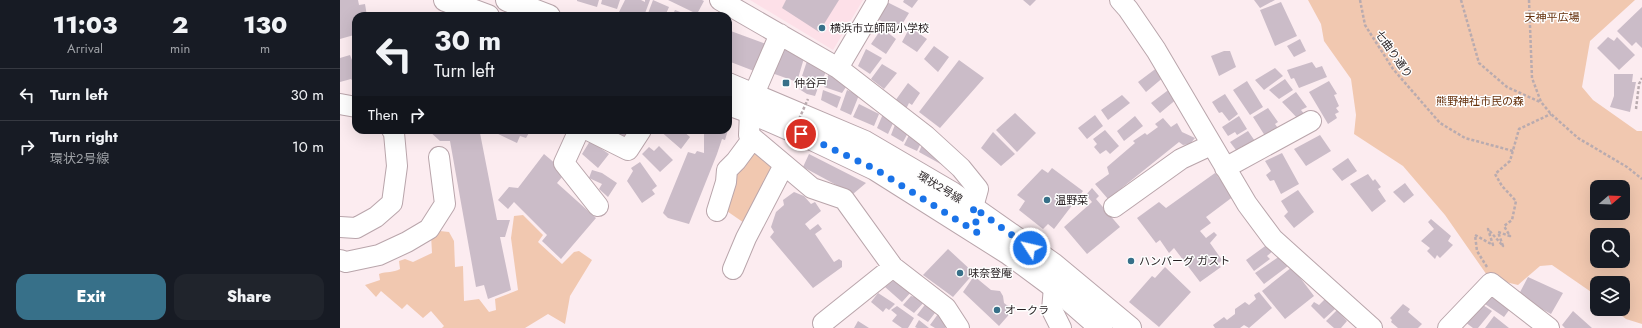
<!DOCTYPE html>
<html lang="en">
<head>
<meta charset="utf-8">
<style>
	body { margin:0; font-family:Jost,"Noto Sans JP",sans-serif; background:#20242c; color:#f1f3f6; height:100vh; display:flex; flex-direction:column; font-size:15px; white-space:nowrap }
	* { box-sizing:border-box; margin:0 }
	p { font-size:13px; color:#9ea1a6 }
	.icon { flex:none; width:22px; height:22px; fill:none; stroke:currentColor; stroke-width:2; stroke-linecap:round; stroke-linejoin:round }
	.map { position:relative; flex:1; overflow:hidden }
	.side { display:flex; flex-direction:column; background:#171b24; width:340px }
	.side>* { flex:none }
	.guide { position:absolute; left:12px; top:12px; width:380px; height:122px; border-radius:12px; box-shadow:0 4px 16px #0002; background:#171b24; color:#f1f3f6; overflow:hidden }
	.needle { width:26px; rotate:71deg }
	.buttons { position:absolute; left:1250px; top:180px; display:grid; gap:8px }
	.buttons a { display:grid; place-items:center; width:40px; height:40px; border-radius:8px; background:#171b24; box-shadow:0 4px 16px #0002; font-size:20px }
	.pin { position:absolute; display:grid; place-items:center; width:34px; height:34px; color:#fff; margin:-17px; border:2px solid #fff; border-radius:50%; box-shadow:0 1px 4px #0007 }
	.me { position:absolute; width:44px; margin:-22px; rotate:305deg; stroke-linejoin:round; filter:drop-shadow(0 0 3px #0008) }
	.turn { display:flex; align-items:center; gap:14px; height:84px; padding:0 16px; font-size:18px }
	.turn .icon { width:52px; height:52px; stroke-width:2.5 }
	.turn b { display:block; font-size:28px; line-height:34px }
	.then { display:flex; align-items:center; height:38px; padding:0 16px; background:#0003; gap:8px; font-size:15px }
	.eta { display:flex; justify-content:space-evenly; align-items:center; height:68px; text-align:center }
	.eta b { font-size:24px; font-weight:800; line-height:28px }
	.primary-button { display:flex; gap:8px; margin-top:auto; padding:8px 16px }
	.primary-button a { flex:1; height:46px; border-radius:12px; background:#377089; color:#fff; font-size:16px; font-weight:800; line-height:46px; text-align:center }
	.primary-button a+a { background:#20242c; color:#f1f3f6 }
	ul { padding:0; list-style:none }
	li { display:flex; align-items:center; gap:12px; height:52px; padding:0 16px; border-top:1px solid #363941 }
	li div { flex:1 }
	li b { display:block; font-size:15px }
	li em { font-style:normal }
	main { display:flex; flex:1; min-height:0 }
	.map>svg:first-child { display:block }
	.built { fill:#fde0e8 }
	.green { fill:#f1c8b0; fill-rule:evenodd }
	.building { fill:#cbbcc8 }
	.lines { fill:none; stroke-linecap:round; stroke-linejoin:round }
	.minor-casing { stroke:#b9a5ab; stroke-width:22 }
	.major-casing { stroke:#b9a5ab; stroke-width:24 }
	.path { stroke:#b9abaf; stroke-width:2.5; stroke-dasharray:3 2; stroke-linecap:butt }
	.minor { stroke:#fff; stroke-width:20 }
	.major { stroke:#fff; stroke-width:22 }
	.path-bridge { stroke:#b9abaf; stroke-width:2.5; stroke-dasharray:3 2; stroke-linecap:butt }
	.route { stroke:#1a73e8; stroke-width:7; stroke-dasharray:0 12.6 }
	.poi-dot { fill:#377089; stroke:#fefefe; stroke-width:1.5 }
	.labels { text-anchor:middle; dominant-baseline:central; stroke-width:3; stroke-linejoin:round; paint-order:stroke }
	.park-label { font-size:11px; fill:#66310c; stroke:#fefefe }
	.poi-label { font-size:11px; fill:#251e20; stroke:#fefefe; text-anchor:start }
	.street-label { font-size:11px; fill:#251e20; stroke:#fefefe }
</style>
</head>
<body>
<main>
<section class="side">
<div class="eta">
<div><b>11:03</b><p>Arrival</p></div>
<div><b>2</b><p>min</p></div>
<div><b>130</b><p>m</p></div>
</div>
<ul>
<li><svg class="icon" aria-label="left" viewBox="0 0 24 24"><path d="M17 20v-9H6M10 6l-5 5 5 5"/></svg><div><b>Turn left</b></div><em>30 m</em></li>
<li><svg class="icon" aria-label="right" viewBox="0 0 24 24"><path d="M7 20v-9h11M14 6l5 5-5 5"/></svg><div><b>Turn right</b><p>環状2号線</p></div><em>10 m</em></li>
</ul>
<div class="primary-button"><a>Exit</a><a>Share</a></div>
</section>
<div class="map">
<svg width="1302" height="328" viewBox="0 0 1302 328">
	<rect width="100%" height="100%" fill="#fcecf0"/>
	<path class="built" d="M410,0H523L493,50Z"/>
	<path class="green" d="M968,0H1295L1250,41L1242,87L1253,100L1297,131H1302V324L1286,319L1273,309H1283V283H1257V296L1212,265L1200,266L1178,285L1149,278L1105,215L1063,166L1014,134L1016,115L1011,79L984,41L981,24ZM1257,187H1283V213H1257ZM1257,235H1283V261H1257Z
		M413,142L441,165L410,227L381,207Z
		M183,215L203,235L198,242L222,264L234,252L239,251L252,260L230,296L225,324L208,314L185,328H102L104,326L91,311L83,318L67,304L62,309L41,291L36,297L25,285L40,280L39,274C47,271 53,273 60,269L59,261L65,259L73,262L92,253L91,235L100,231L109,232L114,241L115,267L123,266L124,301L139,299L149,312L156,310L155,299L178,290L171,238L174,216Z"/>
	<path class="building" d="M0,0H18L19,5L25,4L27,16H16V26L13,27L14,35L0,39Z
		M237,0H259L257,7L237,1Z
		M262,0H280L277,9L261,4Z
		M285,0H301L305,2V0H310L304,16H293L279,12Z
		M313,0L329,7L325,16H307Z
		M328,0H362L364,1L357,14Z
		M446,0H499L479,32L442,8Z
		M564,0H578L572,8L563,2Z
		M683,0H696L690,6Z
		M914,0H935L920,8Z
		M547,2L569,13L558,31L536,18Z
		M941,2L957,36L935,46L920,10Z
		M1302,7V48L1296,42L1292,46L1277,31Z
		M335,10L351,16H332Z
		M570,27L587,39L577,52L562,42Z
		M542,28L556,39L546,54L531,44Z
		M388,30L426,44L414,71L388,61Z
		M1268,37L1274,41L1277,37L1295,55L1279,70L1257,48Z
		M960,39L966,51L954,57L947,46Z
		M594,46L609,57L598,72L584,59Z
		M439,47L464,58L457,82L429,72Z
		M526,49L542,58L530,74L518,66Z
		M884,51H890L896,67L879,76L871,56Z
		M10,55L12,60L16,58V85L11,79L0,82V58Z
		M619,60L644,78L600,128L579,112Z
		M467,61L487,70L481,82L462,76Z
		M972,62L976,68L982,66L987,77L959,88L954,78L951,79L947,70Z
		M542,64L557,73L544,89L531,79Z
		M818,67L825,76L806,92L798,82Z
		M935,68L943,76L924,90L915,80Z
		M489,73L504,83L506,87L502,93L484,87Z
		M1274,74H1293L1292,82H1296L1290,112L1270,107L1274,96Z
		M461,79L479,85L475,96L467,94L459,89Z
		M945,79L953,90L939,99L929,90Z
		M907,81L923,107L910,115L893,90Z
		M989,81L997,94L994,95L999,106L996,108L999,112L995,114L997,118L988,124L969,92Z
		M568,83L580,93L572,105L569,103L566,109L555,101Z
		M831,88L838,98L820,113L811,103Z
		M483,90L501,97L497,108L481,100Z
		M507,90L519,95L511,115L500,110Z
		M956,92L967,107L961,110L966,116L960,121L942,102Z
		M885,94L898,114L889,121L882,112L879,113L872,102Z
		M782,95L790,103L768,120L761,110Z
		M519,104L539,114L534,126L513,117Z
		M928,108L938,122L935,124L940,131L927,139L913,117Z
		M675,113L696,133L677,152L656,130Z
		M543,114L554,121L548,134L537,128Z
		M755,115L763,126L747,139L738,128Z
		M795,116L803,126L784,141L777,131Z
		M899,116L907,129L897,135L895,132L888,136L882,127Z
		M823,118L831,127L837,123L842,132L855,138L850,144L843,145L839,142L768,199L755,184L769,174L767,167L795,143L793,141L805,133L807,135L818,127L815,124Z
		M556,122L569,131L563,142L551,135Z
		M88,130H136L140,133L157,220H170L165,237H160L171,290L148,299L144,285L136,287L110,141H100Z
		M152,130H198L197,133L190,131L186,138L180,136L177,143L152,131Z
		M268,130H292L290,134L287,132L282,139Z
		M319,130H342L350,137L341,149Z
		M364,130H388L385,140L382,139L377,154L349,224L328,218L323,213L348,152L355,154L357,151L364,153Z
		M765,130L779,146L770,154L766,150L760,154L754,147L757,144L753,139Z
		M908,131L917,144L907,150L903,146L896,150L890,142Z
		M653,132L675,154L661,166L641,148Z
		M570,133L582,141L577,151L564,145Z
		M980,135L991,151L966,166L954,149Z
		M250,141L269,154L258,168L242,154Z
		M582,145L606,167L579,152Z
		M319,146L333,160L320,172L302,154L309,147L314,151Z
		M942,153L959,184L941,194L934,180L930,181L926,175L931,171L925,161Z
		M204,154L230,176L225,179L222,177L217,183L256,218L221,259L202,241L207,235L174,202L168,209L158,200L169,187L178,188Z
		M469,154L526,183L513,194L463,167Z
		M1008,158L1017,171L1002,181L992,169Z
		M300,162L317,186L312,190L315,194L302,203L287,181L293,171L291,168Z
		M712,168L743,191L714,229L708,224L703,229L679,210L685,201L677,195L702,169L708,173Z
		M252,170L262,173L277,183L268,197L259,189L262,184L249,178Z
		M875,173L894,196L866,217L871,223L860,231L866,238L874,232L877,235L870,243L882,260L878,264L881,267L860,282L834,248L829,253L820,240L816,243L797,218L819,202L826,208Z
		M1028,174L1033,181L1035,179L1041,187L1038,189L1046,201L1032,212L1010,184Z
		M1065,183L1074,195L1064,203L1053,192Z
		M752,188L759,196L756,199L780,227L747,254L724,227L752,202L746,195Z
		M958,190L974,212L954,228L944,216L948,212L941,201Z
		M454,192L464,196L471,204L475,202L481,211L465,224L470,230L478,224L482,229L475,234L494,262L499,259L502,261V267L473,288L430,237L434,232L431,227L436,212L444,205L443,200Z
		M1091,219L1111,236L1108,241L1113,245L1100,258L1097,255L1095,259L1087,251L1090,248L1081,241L1094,229L1088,222Z
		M928,244L934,250L927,256L930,259L914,271L906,260Z
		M608,249L634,273L613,297L583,275Z
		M940,256L948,266L924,284L915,273Z
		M825,267L851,292L819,327L789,302L812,276L815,278Z
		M952,267L974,296L945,319L922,291Z
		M634,276L651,290L660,291L663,296L664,303L673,310L659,326L623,292Z
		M558,277L572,291L562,302L545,287Z
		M1188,277L1223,293L1211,314L1178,296Z
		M1152,291L1172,306L1164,317L1142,302Z
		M919,292L932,308L909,328L904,325L900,328H875L873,325L884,317L887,320L895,314V309L905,302L909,305L916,299L914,295Z
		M538,293L555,304L549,310L546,308L543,312L531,302Z
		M571,296L586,300L574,313L563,305Z
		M985,299L995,309L984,319L971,306L974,302L979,305Z
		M587,302L598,309L588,322L577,315Z
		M1063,304L1070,309L1068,312L1082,324L1078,328H1058L1051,322L1052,320L1050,318Z
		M1143,305L1152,311L1138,328H1133L1125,322Z
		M557,306L574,318L568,328H562L552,321L557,315L551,310Z
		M997,310L1007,321L1001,328H994L986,321Z
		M1233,311L1252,328H1225L1222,325Z
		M598,314L609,322L605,328H595L590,325Z
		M1154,316L1169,328H1145Z
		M579,320L589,328H577L575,327Z
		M518,321L529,328H514Z"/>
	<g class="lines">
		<defs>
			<path id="minor" d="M380,0L498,68L586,136L621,168L638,189L633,207L636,223
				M780,0L788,9L816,50L907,204L933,239L1032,328
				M498,68L538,0
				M414,94L440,34
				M0,104L16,107
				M410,112L409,135L472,188L504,199L553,267L606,308L619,328
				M239,130L224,163L258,206
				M248,130L288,150L301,130
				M885,168L971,121
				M774,207L841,159L871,145
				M377,211L386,182L387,170L396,161L413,138
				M0,227L16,228L36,217L52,203L57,166L54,133L52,130
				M0,260L6,262L39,255L67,242L89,229L105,204L99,157
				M393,269L406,238L444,165
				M714,287L712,310L721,328
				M483,323L553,267
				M1108,328L1151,283L1209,328"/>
			<path id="major" d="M105,0L148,16
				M167,0L209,16
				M388,84L525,142L612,193L713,264L790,328
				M388,104L410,112L474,140L535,169L668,253L714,287L761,328"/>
		</defs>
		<use href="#minor" class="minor-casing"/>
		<use href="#major" class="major-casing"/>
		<path class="path" d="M1020,0L1025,25L1053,69L1100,123L1125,138L1173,151
			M1121,0L1139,63L1167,87L1200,102
			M1189,0L1192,78L1201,102L1211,114L1238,138L1287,167L1302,179
			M1296,109L1299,84L1302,78
			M1147,267L1137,251L1135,235L1153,245L1148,229L1163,246L1158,232L1170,236L1164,226L1172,220L1176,201L1162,186L1155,174L1170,161L1179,129L1211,114"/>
		<use href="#minor" class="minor"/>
		<use href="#major" class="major"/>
		<path class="path-bridge" d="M451,137L468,99"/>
	</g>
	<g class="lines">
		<path class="route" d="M461,134L535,169L638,233L633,207L690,248"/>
	</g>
	<g class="poi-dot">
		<circle cx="482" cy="28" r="4"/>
		<rect x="442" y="79" width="8" height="8" rx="2"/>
		<circle cx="707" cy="200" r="4"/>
		<circle cx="791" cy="261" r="4"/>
		<circle cx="620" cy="273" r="4"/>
		<circle cx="657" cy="310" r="4"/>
	</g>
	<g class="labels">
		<g class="park-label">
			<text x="1212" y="17">天神平広場</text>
			<text x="1140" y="101">熊野神社市民の森</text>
		</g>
		<g class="poi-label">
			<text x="490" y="28">横浜市立師岡小学校</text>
			<text x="454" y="83">仲谷戸</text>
			<text x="715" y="200">温野菜</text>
			<text x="799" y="261">ハンバーグ ガスト</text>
			<text x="628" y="273">味奈登庵</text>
			<text x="665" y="310">オークラ</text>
		</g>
		<g class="street-label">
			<text transform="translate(1054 54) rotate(55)">七曲り通り</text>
			<text transform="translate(600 187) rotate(31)">環状2号線</text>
		</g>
	</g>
</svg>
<div class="buttons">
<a><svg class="needle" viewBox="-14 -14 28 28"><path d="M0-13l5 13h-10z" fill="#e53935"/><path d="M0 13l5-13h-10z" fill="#9ea1a6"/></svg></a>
<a><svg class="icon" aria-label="search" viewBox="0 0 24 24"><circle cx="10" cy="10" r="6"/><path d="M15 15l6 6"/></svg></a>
<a><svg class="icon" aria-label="layers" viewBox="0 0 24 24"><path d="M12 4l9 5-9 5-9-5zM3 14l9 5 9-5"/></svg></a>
</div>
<div class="pin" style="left:461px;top:134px;background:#d93025"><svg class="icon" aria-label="arrive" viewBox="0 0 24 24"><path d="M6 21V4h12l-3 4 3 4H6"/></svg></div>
<svg class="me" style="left:690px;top:248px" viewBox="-20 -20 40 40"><circle r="17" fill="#1a73e8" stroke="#fff" stroke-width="3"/><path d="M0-11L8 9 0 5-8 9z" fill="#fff"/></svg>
<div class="guide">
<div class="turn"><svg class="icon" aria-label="left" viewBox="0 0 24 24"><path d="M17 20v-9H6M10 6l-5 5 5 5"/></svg><div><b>30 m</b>Turn left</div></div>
<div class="then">Then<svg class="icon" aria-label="right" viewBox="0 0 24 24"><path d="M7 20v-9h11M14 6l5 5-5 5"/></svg></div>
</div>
</div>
</main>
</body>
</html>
